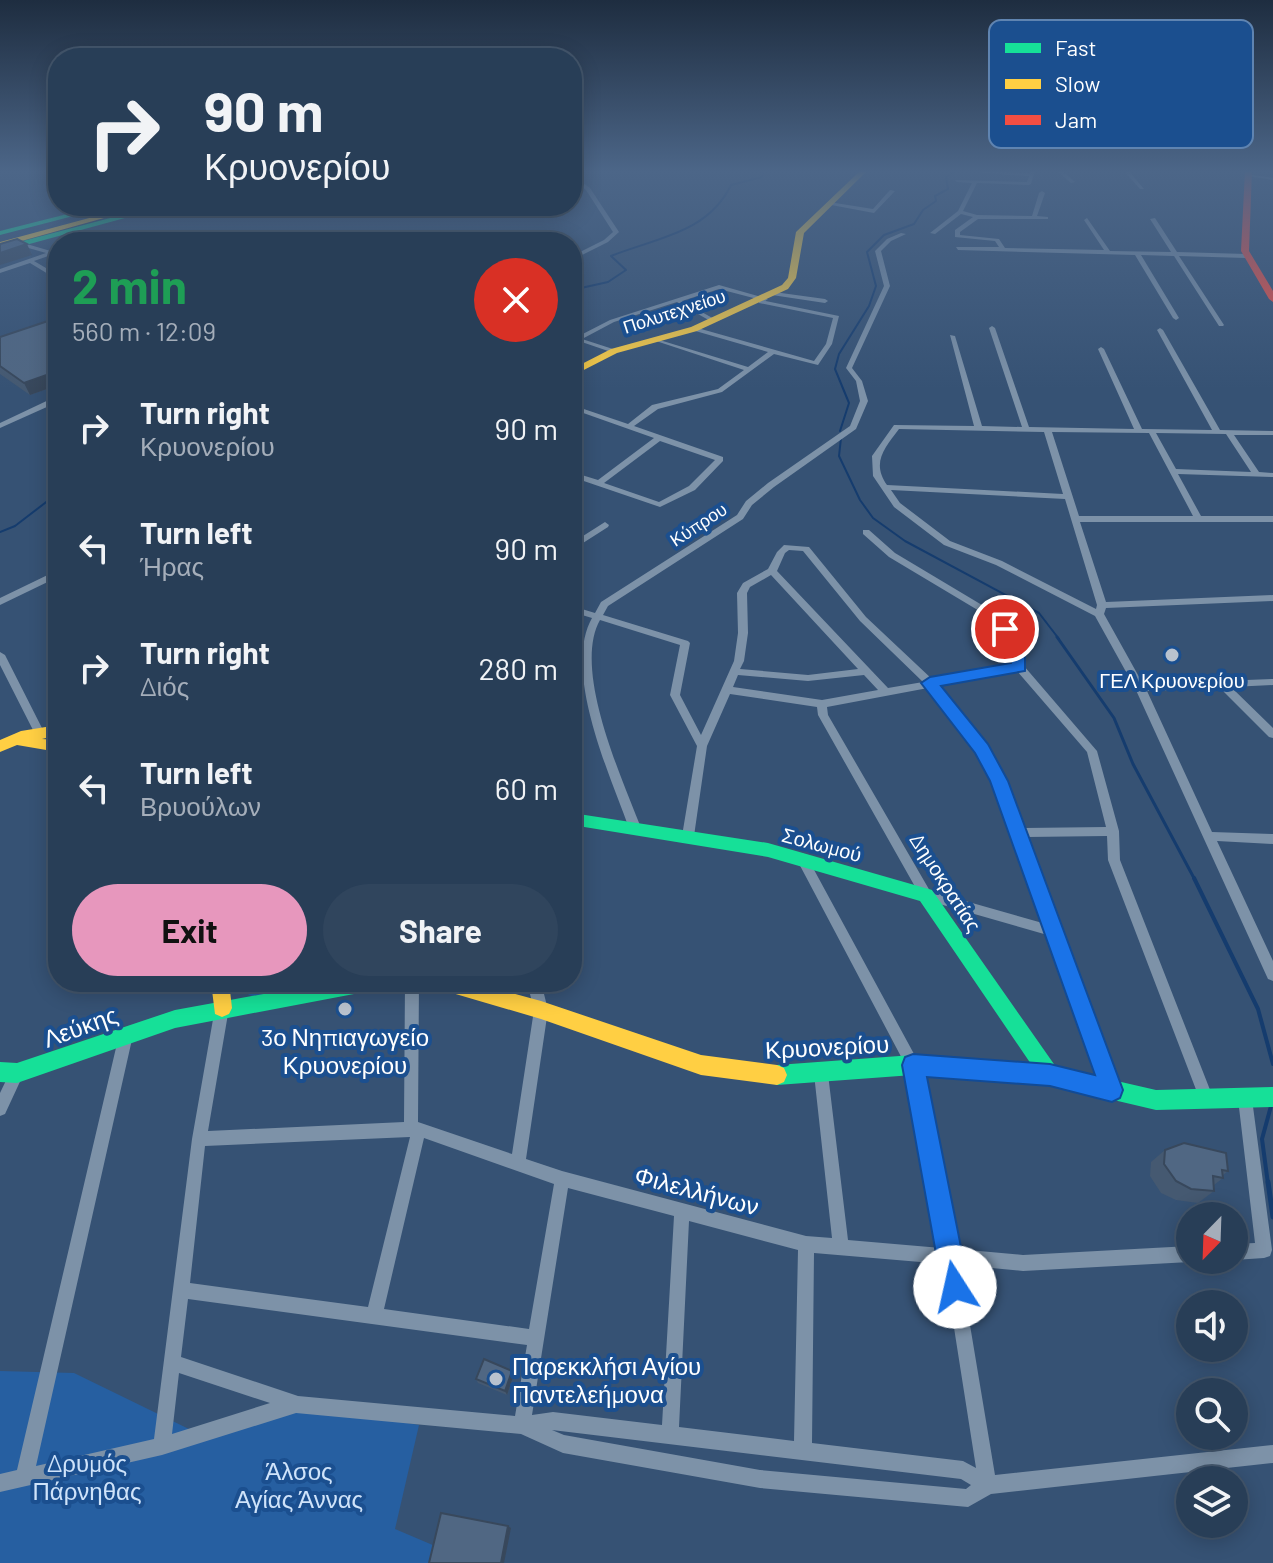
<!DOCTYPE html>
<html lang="en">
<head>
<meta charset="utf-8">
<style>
	body { margin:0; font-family:Barlow,sans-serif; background:#30455d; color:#f1f3f6; height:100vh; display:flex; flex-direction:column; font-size:30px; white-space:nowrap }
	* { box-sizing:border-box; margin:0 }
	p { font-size:26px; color:#a5aeba }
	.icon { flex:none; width:44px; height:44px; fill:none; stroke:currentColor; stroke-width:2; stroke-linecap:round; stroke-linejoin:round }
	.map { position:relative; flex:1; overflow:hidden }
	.sheet { position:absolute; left:48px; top:232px; width:534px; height:760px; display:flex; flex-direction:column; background:#283e57; border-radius:32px; box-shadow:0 4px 20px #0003,0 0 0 2px #44576d }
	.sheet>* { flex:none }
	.banner { position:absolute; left:48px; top:48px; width:534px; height:168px; border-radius:32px; box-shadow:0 4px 20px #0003,0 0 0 2px #44576d; background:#283e57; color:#f1f3f6; overflow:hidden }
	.needle { width:52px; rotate:203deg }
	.buttons { position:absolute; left:1176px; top:1202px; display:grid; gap:16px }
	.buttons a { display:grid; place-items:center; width:72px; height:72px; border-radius:50%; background:#283e57; box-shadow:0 4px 20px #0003,0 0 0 2px #44576d; font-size:40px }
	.pin { position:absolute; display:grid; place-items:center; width:68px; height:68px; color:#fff; margin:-34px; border:4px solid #fff; border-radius:50%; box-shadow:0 2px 8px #0007 }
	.me { position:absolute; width:88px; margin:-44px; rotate:350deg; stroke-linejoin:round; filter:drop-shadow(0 0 6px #0008) }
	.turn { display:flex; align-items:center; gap:28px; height:168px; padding:0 24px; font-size:36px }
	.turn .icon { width:104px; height:104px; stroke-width:2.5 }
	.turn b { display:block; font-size:56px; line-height:68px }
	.round { display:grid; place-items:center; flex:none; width:84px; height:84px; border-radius:42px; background:#30455d }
	.head { display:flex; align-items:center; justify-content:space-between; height:136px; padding:0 24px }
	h1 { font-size:48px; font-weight:700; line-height:60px; color:#1e9e55 }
	.button { display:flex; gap:16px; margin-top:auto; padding:16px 24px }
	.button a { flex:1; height:92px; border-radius:48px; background:#e797bd; color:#111; font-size:32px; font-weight:700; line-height:92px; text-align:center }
	.button a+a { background:#30455d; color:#f1f3f6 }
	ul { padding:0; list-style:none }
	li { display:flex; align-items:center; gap:24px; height:120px; padding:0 24px }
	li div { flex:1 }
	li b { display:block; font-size:30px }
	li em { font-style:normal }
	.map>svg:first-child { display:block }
	.green { fill:#265fa1 }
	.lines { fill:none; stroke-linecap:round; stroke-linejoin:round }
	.stream-far3 { stroke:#153c6e; stroke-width:2 }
	.stream-far2 { stroke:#153c6e; stroke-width:3 }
	.stream-far1 { stroke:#153c6e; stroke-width:4 }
	.stream { stroke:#153c6e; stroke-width:5 }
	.street { fill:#7d92a8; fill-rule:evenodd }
	.fast { fill:#16e098; fill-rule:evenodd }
	.slow { fill:#ffcf43; fill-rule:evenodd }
	.jam { fill:#f24e42; fill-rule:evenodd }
	.wall { fill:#455971 }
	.shaded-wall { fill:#38485c }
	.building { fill:#506783; stroke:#38485c; stroke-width:2 }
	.route { fill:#1a73e8; stroke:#114b97; stroke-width:2 }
	.poi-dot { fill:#b9c2ce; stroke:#1b4f8f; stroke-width:3 }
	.labels { text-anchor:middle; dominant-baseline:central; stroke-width:8; stroke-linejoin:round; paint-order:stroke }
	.far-street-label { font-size:18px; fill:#fff; stroke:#1b4f8f }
	.poi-label { font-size:20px; fill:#fff; stroke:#1b4f8f }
	.street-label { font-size:20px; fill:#fff; stroke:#1b4f8f }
	.near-street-label { font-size:24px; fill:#fff; stroke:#1b4f8f }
	.near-poi-label { font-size:24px; fill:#fff; stroke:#1b4f8f }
	.near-park-label { font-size:24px; fill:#cfe3fa; stroke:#1b4f8f }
	.key { fill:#1b4f8f; stroke:#5f84b1; stroke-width:2 }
	.key-label { font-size:22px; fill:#fff }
</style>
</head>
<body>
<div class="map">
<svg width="1273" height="1563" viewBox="0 0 1273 1563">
	<rect width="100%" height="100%" fill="#365274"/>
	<path class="green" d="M235,982H364L252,996L239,990Z
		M0,1371L74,1373L193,1431L296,1404L419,1425L395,1529L475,1563H0Z"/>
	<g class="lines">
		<path class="stream-far3" d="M572,290L608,282L626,270L611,256C656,238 708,233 731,185L762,177L764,170
			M840,431L849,403L835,369L839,354L869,306L876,286L867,252L884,235L914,224L923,210L936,201L935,196L948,189L946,177L958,170
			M841,438L839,456L860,500L873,518L905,541L1039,613L1059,639
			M0,532L15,526L58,493"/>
		<path class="stream-far2" d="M1057,637L1114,718L1133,764L1195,880"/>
		<path class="stream-far1" d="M1194,878L1258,1009L1273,1064
			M1268,1184L1262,1139L1271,1106"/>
		<path class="stream" d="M1268,1182L1273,1217"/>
		<path class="street" d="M1030,170H1035L1031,184L1029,185L977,183L963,211L977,215L1032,216L1039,193L1042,191L1045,193L1037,216L1048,217V219H978L960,232V235L999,239L1005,248L1104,250L1084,220L1087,218L1110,251L1171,252L1150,219L1155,218L1177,252L1246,254L1249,256L1246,258L1179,256L1224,325L1223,326H1219L1174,256L1141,255L1179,318L1176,320L1173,318L1135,255L958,250L956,247H999L995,241L955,237V230L973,217L961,214L935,234L930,233L958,211L972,183L957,182L955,180L1027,182L1029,176L981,173L983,172L1030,173Z
			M1056,170H1061L1075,182L1071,183Z
			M1123,170H1128L1144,189H1140Z
			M1246,174L1273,178V180L1248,176Z
			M572,175L590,188L619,232L608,242L572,260V256L604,240L613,232L586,190L572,178Z
			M890,190L895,191L874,213L826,204L829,202L873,209Z
			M901,233L906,234L891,241L881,251L890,286L852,368L862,381L868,401L856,429L774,487L752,505L743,519L608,606L603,615L688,641L690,643L680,695L701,735L734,661L738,633L737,593L743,583L768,569L777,552L784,545L809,547L866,617L933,680L1014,665L1012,647L1002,631L986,615L889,557L863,534V530H869L895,553L992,611L1008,627L1022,647L1024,666L1097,751L1119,831L1120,860L1214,1100L1212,1105L1207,1107L1202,1105L1200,1100L1108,860L1107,836L1027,837L1119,1090L1117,1095L1112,1097L1107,1095L1105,1090L1051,936L922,899L818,715L817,707L730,694L707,746L694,836L692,839H684L682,836L697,746L670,695L680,645L600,620C572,670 622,778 641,828L639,831H631L629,828C610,775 562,671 592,618L572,612V606L595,613L601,602L737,515L746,501L768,483L850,426L860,401L856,381L846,368L884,286L875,251L887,239ZM789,550L803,551L860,621L923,682L888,688L777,571L785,553ZM771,575L858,669L808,675L740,669L744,661L748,633L747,593L750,587ZM1017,671L1087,752L1106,827L1024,828L1004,781L985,746L938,686ZM738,675L808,681L864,675L878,690L822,700L733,687ZM928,688L977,752L994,781L1014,833L1046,924L930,891L828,715L827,707Z
			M20,242L54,252V254L34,261L58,275V280L30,263L0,273V269L46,253L18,245Z
			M719,285L768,299L765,301L719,289L682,301L716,320V322H712L677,302L614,322L582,339L616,350L617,351L614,353L573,339L610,320Z
			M774,292L825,299L828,301L825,303L772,295L771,294Z
			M761,300L839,316L832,344L818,365L774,354L722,392L658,409L634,426L723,457V461L695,490L660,507L572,477V472L598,480L654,438L572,409V405L628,424L652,405L718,389L744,370L653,340V338L748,367L768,352L692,330V328L694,327L814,361L826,344L833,318L759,303V301ZM660,441L715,460L689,486L659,502L604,483Z
			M992,326L995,328L1029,427L1134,429L1098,349L1101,347L1104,349L1142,429L1212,430L1157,330L1160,328L1163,330L1220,430L1273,431V435H1234L1259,472L1273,473V477L1178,474L1201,516H1273V522H1080L1106,602L1273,595V601L1106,608L1104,614L1143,684L1273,679V685L1231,687L1273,728V738L1269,737L1220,688L1147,691L1212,832L1273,834V844L1217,841L1273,961V981L1268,979L1135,688L1095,616L996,565L944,545L894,507L873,476L872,456L894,425L974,426L950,335L955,336L982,426L1022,427L989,328ZM899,429L1044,432L1063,494L887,485C871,462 885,448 899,429ZM1052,432L1149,433L1193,516H1079ZM1156,433L1226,434L1251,472L1176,469ZM891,490L1065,499L1097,605L1096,609L1002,561L950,541L900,503Z
			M55,397H58V402L0,428V423Z
			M605,522L609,525L608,527L572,550V543Z
			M58,570V577L0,605V598Z
			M0,652L5,655L44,732L43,735H35L34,732L0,665Z
			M802,853L806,855L920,1065L957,1249L1023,1255L1190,1246V1260H1195L1190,1262L1023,1271L960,1265L995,1475L1273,1445V1463L991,1494L968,1507L760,1488L563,1453L521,1434L296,1413L162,1455L0,1492V1474L17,1470L119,1035L121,1031L126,1029L131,1031L133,1035L36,1466L154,1439L192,1139L215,1008L217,1004L222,1002L227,1004L229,1008L208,1131L404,1122L405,982H419L418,1122L512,1154L534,1010L527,982H541L548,1010L526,1159L562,1171L806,1236L832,1238L814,1074L816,1069L821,1067L826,1069L828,1074L848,1240L941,1248L906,1066L796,858L798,855ZM410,1137L368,1307L190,1283L205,1146ZM424,1138L554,1184L529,1329L384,1309ZM568,1188L674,1216L662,1425L553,1412L532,1415ZM689,1221L798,1250L794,1441L679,1427ZM814,1253L944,1264L976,1468L963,1461L812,1443ZM188,1299L527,1345L515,1416L298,1396L181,1357ZM179,1373L270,1403L172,1434ZM552,1430L961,1479L971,1485L966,1489L760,1470L564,1435Z
			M17,1066L22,1068L24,1073L5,1114L0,1116V1093L12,1068Z
			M1245,1092L1250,1094L1252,1099L1272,1250L1270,1256L1264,1258L1234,1260V1244L1255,1243L1238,1099L1240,1094Z"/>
		<path class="fast" d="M99,206H112L0,235V231Z
			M156,206H169L0,252V247Z
			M572,813L768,843L932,890L1056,1067L1156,1090L1273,1087V1107L1156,1110L1050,1085L913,1075L777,1085L770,1082L767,1075L770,1068L777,1065L913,1055L1031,1064L920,901L768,857L572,825Z
			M329,982H384L382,988L375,990L175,1028L17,1083L0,1082V1062L17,1063L175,1010Z"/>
		<path class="slow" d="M861,170H868L804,233L796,278L788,289L697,331L617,353L572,376V369L611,349L691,327L782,285L788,278L796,232Z
			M134,206H147L0,247V242Z
			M58,725V735L42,739L58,740V752L17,745L0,752V740L21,731Z
			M211,982H229L232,1008L229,1014L222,1017L215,1014Z
			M433,982H472L541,1001L701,1055L777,1065L784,1068L787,1075L784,1082L777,1085L701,1075L541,1019L442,990L435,988Z"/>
		<path class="jam" d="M1245,170H1252L1249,251L1273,291V302L1269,299L1241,251Z"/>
	</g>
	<path class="wall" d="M58,319V385L30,395L0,374V337Z
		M1165,1150L1228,1171L1223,1175V1178L1214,1185V1191L1198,1203L1176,1200L1161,1193L1150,1176L1151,1162Z
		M512,1371L514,1374L507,1395L478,1383L476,1379Z"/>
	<path class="shaded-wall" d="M27,244L32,255L0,265V253Z
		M58,371V385L30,395L24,383Z
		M512,1371L514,1374L507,1395L505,1391Z
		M508,1526L511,1528L504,1563H501Z"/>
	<path class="building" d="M17,239L27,244L0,253V244Z
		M57,318L58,371L24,383L0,366V337Z
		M1184,1143L1226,1153L1228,1171L1222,1170L1223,1178L1213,1176L1214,1191L1191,1189L1176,1181L1164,1164L1165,1150Z
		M484,1359L512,1371L505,1391L476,1379Z
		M441,1513L508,1526L501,1563H429Z"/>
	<linearGradient id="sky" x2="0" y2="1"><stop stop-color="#1e2d40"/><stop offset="0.44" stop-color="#4c6688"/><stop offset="1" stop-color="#4c6688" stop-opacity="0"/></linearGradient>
	<rect width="1273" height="389" fill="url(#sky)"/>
	<path class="route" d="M1005,624L1011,625L1025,647V671L941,686L988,744L1008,781L1123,1090L1120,1098L1112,1102L1050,1086L927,1077L969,1287L965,1297L955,1301L946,1297L942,1287L902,1065L905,1057L913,1054L1050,1064L1095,1075L990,781L975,753L921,683L930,677L1011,663L1009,647L997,629Z"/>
	<g class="poi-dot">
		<circle cx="1172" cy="655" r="8"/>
		<circle cx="345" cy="1009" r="8"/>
		<circle cx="496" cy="1379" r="8"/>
	</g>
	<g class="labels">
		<g class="far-street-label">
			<text transform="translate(674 311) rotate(-18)">Πολυτεχνείου</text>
			<text transform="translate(698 524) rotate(-33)">Κύπρου</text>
		</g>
		<g class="poi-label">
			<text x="1172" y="680">ΓΕΛ Κρυονερίου</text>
		</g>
		<g class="street-label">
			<text transform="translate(822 844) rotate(15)">Σολωμού</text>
			<text transform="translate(946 882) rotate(57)">Δημοκρατίας</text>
		</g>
		<g class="near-street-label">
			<text transform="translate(80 1026) rotate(-20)">Λεύκης</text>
			<text transform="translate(827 1046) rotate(-3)">Κρυονερίου</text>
			<text transform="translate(697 1190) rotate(15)">Φιλελλήνων</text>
		</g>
		<g class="near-poi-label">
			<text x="345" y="1036">3ο Νηπιαγωγείο<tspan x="345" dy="28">Κρυονερίου</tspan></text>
			<text x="512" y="1365" text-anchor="start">Παρεκκλήσι Αγίου<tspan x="512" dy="28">Παντελεήμονα</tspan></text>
		</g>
		<g class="near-park-label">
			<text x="87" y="1462">Δρυμός<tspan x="87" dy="28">Πάρνηθας</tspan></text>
			<text x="299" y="1470">Άλσος<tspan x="299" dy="28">Αγίας Άννας</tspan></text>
		</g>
	</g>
	<rect x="989" y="20" width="264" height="128" rx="12" class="key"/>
	<rect x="1005" y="43" width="36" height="10" fill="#16e098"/>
	<rect x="1005" y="79" width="36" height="10" fill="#ffcf43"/>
	<rect x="1005" y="115" width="36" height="10" fill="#f24e42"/>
	<g class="key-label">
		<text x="1055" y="56">Fast</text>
		<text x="1055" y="92">Slow</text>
		<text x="1055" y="128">Jam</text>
	</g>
</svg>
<div class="buttons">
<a><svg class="needle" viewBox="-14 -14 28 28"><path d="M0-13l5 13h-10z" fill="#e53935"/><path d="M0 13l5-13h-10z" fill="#a5aeba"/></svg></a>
<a><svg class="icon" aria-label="sound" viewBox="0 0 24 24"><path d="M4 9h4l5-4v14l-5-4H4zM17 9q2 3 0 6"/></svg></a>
<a><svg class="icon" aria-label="search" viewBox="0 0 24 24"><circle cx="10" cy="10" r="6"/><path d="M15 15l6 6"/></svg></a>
<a><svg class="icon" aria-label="layers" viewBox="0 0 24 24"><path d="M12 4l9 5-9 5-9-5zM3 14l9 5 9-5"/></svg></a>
</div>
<div class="pin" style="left:1005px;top:629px;background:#d93025"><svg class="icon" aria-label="arrive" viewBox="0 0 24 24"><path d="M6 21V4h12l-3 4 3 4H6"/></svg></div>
<svg class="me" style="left:955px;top:1287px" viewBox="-20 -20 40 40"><circle r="19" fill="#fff"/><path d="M0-13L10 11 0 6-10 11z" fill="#1a73e8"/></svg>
<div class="banner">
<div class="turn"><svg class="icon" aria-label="right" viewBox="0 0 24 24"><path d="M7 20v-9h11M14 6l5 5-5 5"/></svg><div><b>90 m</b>Κρυονερίου</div></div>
</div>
<section class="sheet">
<div class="head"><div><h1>2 min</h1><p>560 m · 12:09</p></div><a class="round" style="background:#d93025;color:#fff"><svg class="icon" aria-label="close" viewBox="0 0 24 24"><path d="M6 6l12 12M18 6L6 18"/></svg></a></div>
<ul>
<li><svg class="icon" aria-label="right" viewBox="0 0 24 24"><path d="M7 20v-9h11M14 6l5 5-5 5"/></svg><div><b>Turn right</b><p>Κρυονερίου</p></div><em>90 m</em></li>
<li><svg class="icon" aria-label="left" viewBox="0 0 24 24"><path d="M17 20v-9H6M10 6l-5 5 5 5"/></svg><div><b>Turn left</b><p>Ήρας</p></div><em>90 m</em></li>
<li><svg class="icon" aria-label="right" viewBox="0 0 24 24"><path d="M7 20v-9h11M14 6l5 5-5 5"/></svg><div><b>Turn right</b><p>Διός</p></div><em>280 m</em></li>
<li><svg class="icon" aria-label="left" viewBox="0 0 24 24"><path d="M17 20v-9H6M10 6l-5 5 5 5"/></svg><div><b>Turn left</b><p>Βρυούλων</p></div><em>60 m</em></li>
</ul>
<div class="button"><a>Exit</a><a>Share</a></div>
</section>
</div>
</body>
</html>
